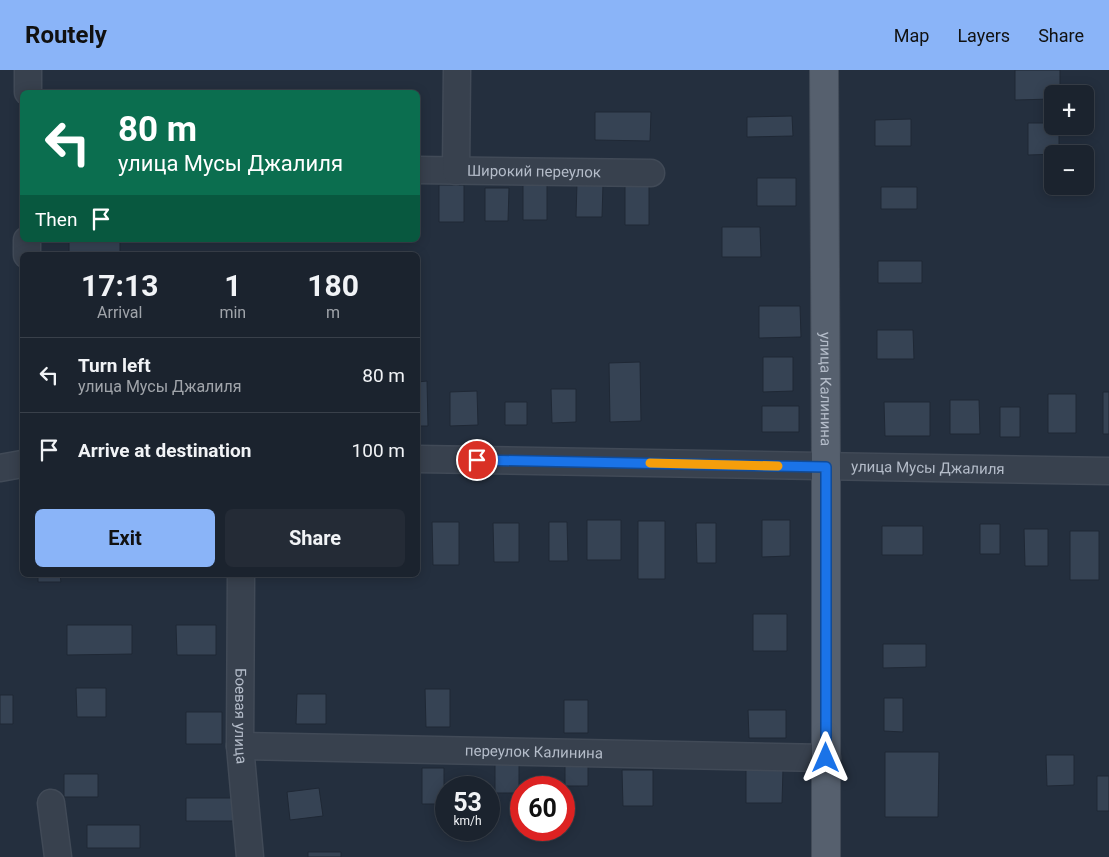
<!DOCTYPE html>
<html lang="en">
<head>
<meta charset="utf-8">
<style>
	body { margin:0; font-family:Roboto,sans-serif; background:#242b36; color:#f1f3f6; height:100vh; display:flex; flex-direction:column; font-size:19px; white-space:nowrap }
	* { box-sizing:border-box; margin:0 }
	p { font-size:16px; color:#a0a4aa }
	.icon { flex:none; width:28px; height:28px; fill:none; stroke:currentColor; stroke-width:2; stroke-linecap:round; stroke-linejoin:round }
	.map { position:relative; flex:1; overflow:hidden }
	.drawer { position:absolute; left:20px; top:182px; width:400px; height:325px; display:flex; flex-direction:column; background:#1b232e; border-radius:8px; box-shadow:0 2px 12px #0003,0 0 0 1px #39404a }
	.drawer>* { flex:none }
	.banner { position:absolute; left:20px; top:20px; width:400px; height:152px; border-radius:8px; box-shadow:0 2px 12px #0003,0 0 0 1px #39404a; background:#0b6e4f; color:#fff; overflow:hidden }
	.buttons { position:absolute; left:1044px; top:15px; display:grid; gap:10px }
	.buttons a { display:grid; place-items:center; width:50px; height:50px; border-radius:8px; background:#1b232e; box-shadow:0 2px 12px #0003,0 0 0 1px #39404a; font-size:25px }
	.speed { position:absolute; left:435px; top:706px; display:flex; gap:10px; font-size:25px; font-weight:700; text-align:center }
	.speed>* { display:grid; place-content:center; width:65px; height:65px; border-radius:50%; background:#1b232e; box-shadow:0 2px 12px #0003,0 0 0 1px #39404a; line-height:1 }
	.speed small { font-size:12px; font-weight:400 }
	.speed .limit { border:8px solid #d22; background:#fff; color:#111 }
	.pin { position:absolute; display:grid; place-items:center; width:42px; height:42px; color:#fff; margin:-21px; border:2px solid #fff; border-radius:50%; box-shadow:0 1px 5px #0007 }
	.me { position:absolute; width:55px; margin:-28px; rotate:0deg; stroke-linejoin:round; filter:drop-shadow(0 0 4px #0008) }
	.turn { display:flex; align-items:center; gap:18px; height:105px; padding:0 15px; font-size:22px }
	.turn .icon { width:65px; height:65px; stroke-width:2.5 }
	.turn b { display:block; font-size:35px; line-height:42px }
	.then { display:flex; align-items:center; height:48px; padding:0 15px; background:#0003; gap:10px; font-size:19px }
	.eta { display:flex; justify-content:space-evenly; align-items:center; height:85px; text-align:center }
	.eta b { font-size:30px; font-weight:700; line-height:35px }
	.primary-button { display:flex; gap:10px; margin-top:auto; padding:10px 15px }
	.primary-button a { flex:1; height:58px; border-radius:8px; background:#8ab4f8; color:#111; font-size:20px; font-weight:700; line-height:58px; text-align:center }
	.primary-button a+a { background:#242b36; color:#f1f3f6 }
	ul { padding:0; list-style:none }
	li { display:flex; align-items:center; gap:15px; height:75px; padding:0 15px; border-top:1px solid #39404a }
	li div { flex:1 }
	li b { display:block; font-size:19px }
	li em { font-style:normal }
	header { display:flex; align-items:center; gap:30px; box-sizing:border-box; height:70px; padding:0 25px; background:#8ab4f8; color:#111 }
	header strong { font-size:24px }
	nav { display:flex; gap:28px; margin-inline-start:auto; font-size:18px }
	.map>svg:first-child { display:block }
	.building { fill:#364354; stroke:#1f2835 }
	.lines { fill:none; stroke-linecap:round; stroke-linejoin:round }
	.minor-casing { stroke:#414a57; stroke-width:29 }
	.major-casing { stroke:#414a57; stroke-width:30 }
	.minor { stroke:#38414e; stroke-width:26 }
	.major { stroke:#56606e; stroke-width:28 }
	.route-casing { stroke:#114b97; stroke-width:12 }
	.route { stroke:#1a73e8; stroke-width:9 }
	.slow { stroke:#f59e0b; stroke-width:9 }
	.labels { text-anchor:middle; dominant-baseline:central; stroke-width:5; stroke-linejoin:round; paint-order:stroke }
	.street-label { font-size:15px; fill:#b4bcc9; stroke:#1d2633 }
</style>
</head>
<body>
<header>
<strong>Routely</strong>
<nav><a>Map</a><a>Layers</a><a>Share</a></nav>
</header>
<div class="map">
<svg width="1109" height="787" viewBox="0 0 1109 787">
	<rect width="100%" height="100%" fill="#242f3e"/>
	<path class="building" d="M1015,0H1060V24H1052V29L1015,30Z
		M595,42H651L650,71L595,70Z
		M792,46L793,66L747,67V47Z
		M911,49V76H875V50Z
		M1028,53H1052V56H1059V84L1028,85Z
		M757,108H796V136H757Z
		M577,113L603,114L602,147H576Z
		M625,113H649V155H625Z
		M439,115H464V152H439Z
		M523,115H547V150H523Z
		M881,117H917V139H881Z
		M485,118H509L508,151H485Z
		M722,157H760L761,187H722Z
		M69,170H120V185H69Z
		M878,191H922V213H878Z
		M759,236H800L801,267L759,268Z
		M877,260H913L914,289H877Z
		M763,287H793V321L763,322Z
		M640,292L641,351L610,352L609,293Z
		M427,311L428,356H418V312Z
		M551,319H576V352L552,353Z
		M477,321L478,355L450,356V322Z
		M1103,322H1109V364H1103Z
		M1048,324H1076V363H1048Z
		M950,330H979L980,364H950Z
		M505,332H527V355H505Z
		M884,332H930V366H885Z
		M762,336H799V362H762Z
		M1000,337H1020V367H1000Z
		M587,450H621V490H587Z
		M762,450H790V486L762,487Z
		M638,451H665V509H638Z
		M432,452H459V495H433Z
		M549,452H567L568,491H549Z
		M493,453H519V492H494Z
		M696,453H716V493H697Z
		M980,454H1000V484H980Z
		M882,456H923V485H882Z
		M1024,459H1048V496H1025Z
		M1070,461H1099V510H1070Z
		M38,505H60L61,512H38Z
		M753,544H787V581H753Z
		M67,555H132V584L67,585Z
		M176,555H216V585H177Z
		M883,574H926V597L883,598Z
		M76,618H106V647H77Z
		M425,619H450V657H426Z
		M297,624H326V654H296Z
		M0,625H13V654H0Z
		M884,628H903V662L884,661Z
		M564,630H588V663H564Z
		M748,640H786V668H749Z
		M186,642H222V674H186Z
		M885,682H939L938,747H885Z
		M1046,685H1074V715L1047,716Z
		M495,689H519V723H495Z
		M565,690H588V716H565Z
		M422,698H444V734H422Z
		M746,699H783L782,733H746Z
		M622,700H653V736H623Z
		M64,704H98V727H64Z
		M1097,706H1109V741H1097Z
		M319,718L323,746L290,750L287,722Z
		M186,728H232L233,751H186Z
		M87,755H140V778H87Z
		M308,782H341V787H308Z"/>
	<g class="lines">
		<defs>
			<g id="minor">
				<path d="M28,22V0"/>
				<path id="s1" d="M418,100L651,103"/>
				<path d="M456,101L457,0"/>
				<path d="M27,185V170"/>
				<path id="s2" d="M418,389L1109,401"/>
				<path d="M0,398L22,394"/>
				<path id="s3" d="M241,505L240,676L250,787"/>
				<path id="s4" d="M240,676L827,688"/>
				<path d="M51,733L58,787"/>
			</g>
			<g id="major">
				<path id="s5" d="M824,0L826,397V787"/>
			</g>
		</defs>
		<use href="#minor" class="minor-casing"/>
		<use href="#major" class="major-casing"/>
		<use href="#minor" class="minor"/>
		<use href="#major" class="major"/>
	</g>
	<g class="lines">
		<defs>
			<path id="route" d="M477,390L826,397V688"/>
		</defs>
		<use href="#route" class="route-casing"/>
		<use href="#route" class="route"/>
		<path class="slow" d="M650,393L778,396"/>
	</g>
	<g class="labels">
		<g class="street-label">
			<text stroke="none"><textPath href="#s1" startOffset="116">Широкий переулок</textPath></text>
			<text stroke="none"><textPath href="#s5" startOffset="319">улица Калинина</textPath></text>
			<text stroke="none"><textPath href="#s2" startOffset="510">улица Мусы Джалиля</textPath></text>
			<text stroke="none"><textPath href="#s3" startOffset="141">Боевая улица</textPath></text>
			<text stroke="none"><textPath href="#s4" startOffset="294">переулок Калинина</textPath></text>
		</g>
	</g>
</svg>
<div class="buttons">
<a>+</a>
<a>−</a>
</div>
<div class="speed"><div>53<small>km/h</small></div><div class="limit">60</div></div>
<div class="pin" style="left:477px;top:390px;background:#d93025"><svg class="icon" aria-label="arrive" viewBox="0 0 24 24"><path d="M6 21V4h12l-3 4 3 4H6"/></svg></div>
<svg class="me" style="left:826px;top:688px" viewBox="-20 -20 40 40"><path d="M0-17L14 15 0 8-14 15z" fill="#1a73e8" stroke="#fff" stroke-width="4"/></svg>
<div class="banner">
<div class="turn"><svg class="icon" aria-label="left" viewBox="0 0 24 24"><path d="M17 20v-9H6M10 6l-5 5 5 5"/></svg><div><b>80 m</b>улица Мусы Джалиля</div></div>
<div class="then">Then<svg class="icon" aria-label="arrive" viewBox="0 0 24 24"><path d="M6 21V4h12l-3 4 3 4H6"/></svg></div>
</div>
<section class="drawer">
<div class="eta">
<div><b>17:13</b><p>Arrival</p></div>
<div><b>1</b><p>min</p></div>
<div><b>180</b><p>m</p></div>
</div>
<ul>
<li><svg class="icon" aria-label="left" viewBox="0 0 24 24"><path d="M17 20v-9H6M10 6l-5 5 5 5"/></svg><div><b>Turn left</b><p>улица Мусы Джалиля</p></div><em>80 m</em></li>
<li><svg class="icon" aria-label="arrive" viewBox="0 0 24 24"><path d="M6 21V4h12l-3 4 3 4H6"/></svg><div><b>Arrive at destination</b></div><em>100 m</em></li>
</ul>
<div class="primary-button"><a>Exit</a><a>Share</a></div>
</section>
</div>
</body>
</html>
